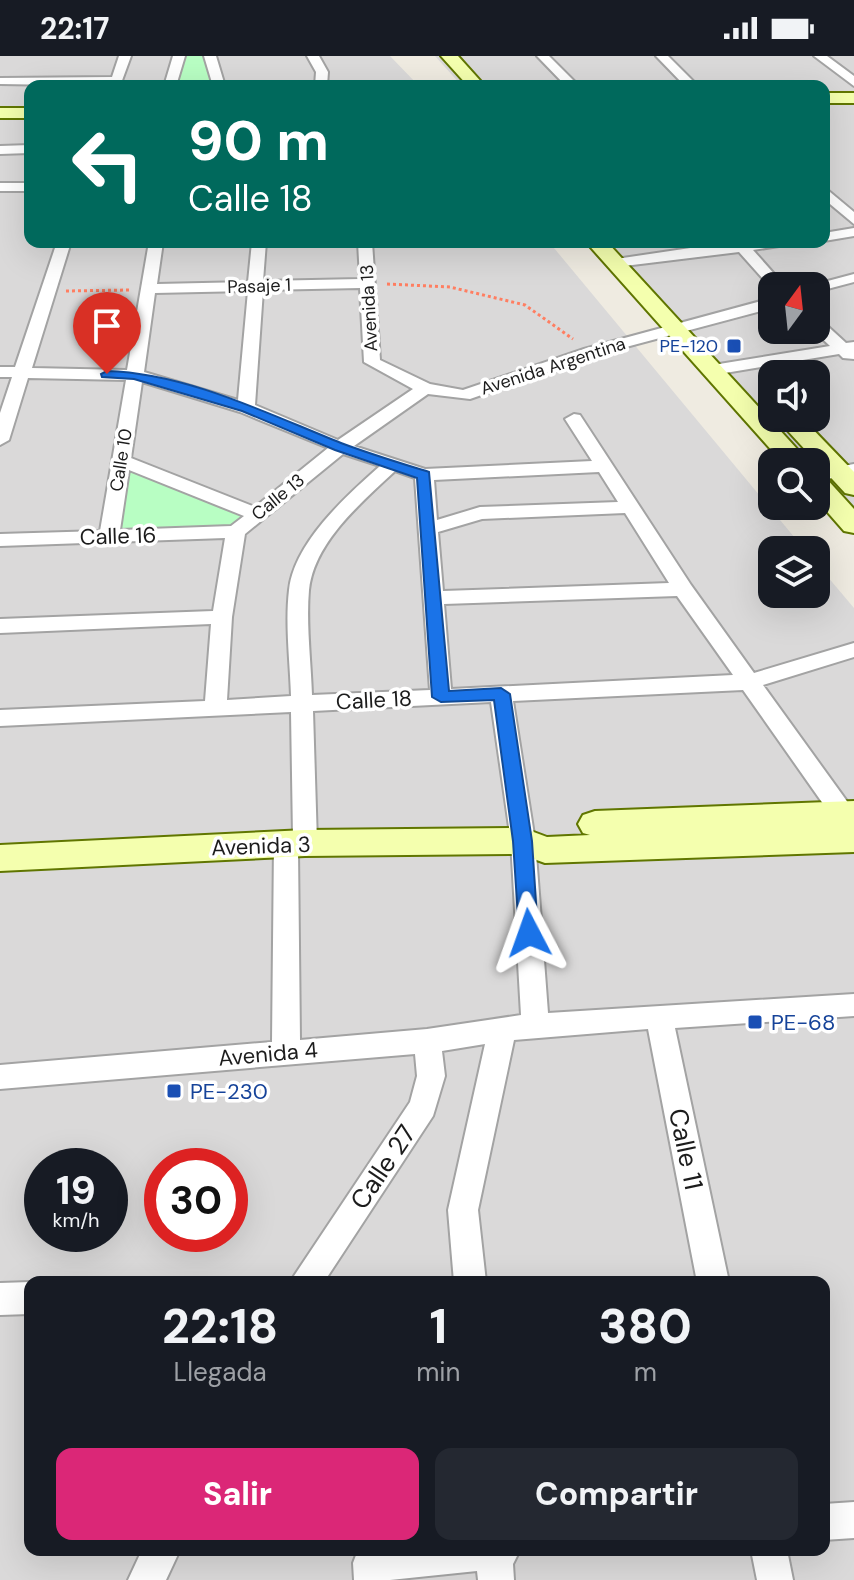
<!DOCTYPE html>
<html lang="es">
<head>
<meta charset="utf-8">
<style>
	body { margin:0; font-family:"DM Sans",sans-serif; background:#242831; color:#f1f3f6; height:100vh; display:flex; flex-direction:column; font-size:30px; white-space:nowrap }
	* { box-sizing:border-box; margin:0 }
	p { font-size:26px; color:#9ea1a6 }
	.icon { flex:none; width:44px; height:44px; fill:none; stroke:currentColor; stroke-width:2; stroke-linecap:round; stroke-linejoin:round }
	.map { position:relative; flex:1; overflow:hidden }
	.side { position:absolute; left:24px; top:1220px; width:806px; height:280px; display:flex; flex-direction:column; background:#171b24; border-radius:16px; box-shadow:0 8px 32px #0002 }
	.side>* { flex:none }
	.guide { position:absolute; left:24px; top:24px; width:806px; height:168px; border-radius:16px; box-shadow:0 8px 32px #0002; background:#00695c; color:#fff; overflow:hidden }
	.needle { width:52px; rotate:15deg }
	.buttons { position:absolute; left:758px; top:216px; display:grid; gap:16px }
	.buttons a { display:grid; place-items:center; width:72px; height:72px; border-radius:16px; background:#171b24; box-shadow:0 8px 32px #0002; font-size:40px }
	.speed { position:absolute; left:24px; top:1092px; display:flex; gap:16px; font-size:40px; font-weight:700; text-align:center }
	.speed>* { display:grid; place-content:center; width:104px; height:104px; border-radius:50%; background:#171b24; box-shadow:0 8px 32px #0002; line-height:1 }
	.speed small { font-size:20px; font-weight:400 }
	.speed .limit { border:12px solid #d22; background:#fff; color:#111 }
	.pin { position:absolute; display:grid; place-items:center; width:68px; height:68px; color:#fff; margin:-82px -34px; border-radius:50% 50% 50% 0; rotate:-45deg; box-shadow:0 0 8px #0007 }
	.pin .icon { rotate:45deg }
	.me { position:absolute; width:88px; margin:-44px; rotate:356deg; stroke-linejoin:round; filter:drop-shadow(0 0 6px #0008) }
	.turn { display:flex; align-items:center; gap:28px; height:168px; padding:0 32px; font-size:36px }
	.turn .icon { width:104px; height:104px; stroke-width:2.5 }
	.turn b { display:block; font-size:56px; line-height:68px }
	.eta { display:flex; justify-content:space-evenly; align-items:center; height:136px; text-align:center }
	.eta b { font-size:48px; font-weight:800; line-height:56px }
	.button { display:flex; gap:16px; margin-top:auto; padding:16px 32px }
	.button a { flex:1; height:92px; border-radius:16px; background:#db2777; color:#fff; font-size:32px; font-weight:800; line-height:92px; text-align:center }
	.button a+a { background:#242831; color:#f1f3f6 }
	.status { display:flex; justify-content:space-between; align-items:center; height:56px; padding:0 40px; background:#171b24; direction:ltr }
	.status svg { height:22px; fill:currentColor }
	.map>svg:first-child { display:block }
	.residential { fill:#dad9d9; fill-rule:evenodd }
	.park { fill:#b8fec3 }
	.lines { fill:none; stroke-linecap:round; stroke-linejoin:round }
	.street-casing { stroke:#a3a3a3; stroke-width:4 }
	.secondary-casing { stroke:#607600; stroke-width:4 }
	.path { stroke:#ff7e61; stroke-width:3; stroke-dasharray:3 3; stroke-linecap:butt }
	.street { fill:#fff; fill-rule:evenodd }
	.secondary { fill:#f4ffae; fill-rule:evenodd }
	.route { fill:#1a73e8; stroke:#114b97; stroke-width:2 }
	.transit-dot { fill:#1a4fb4; stroke:#fff; stroke-width:3 }
	.labels { text-anchor:middle; dominant-baseline:central; stroke-width:7; stroke-linejoin:round; paint-order:stroke }
	.far-street-label { font-size:18px; fill:#1c1c1c; stroke:#fff }
	.far-transit-label { font-size:18px; fill:#164399; stroke:#fff; text-anchor:end }
	.street-label { font-size:22px; fill:#1c1c1c; stroke:#fff }
	.transit-label { font-size:22px; fill:#164399; stroke:#fff; text-anchor:start }
	.near-street-label { font-size:26px; fill:#1c1c1c; stroke:#fff }
</style>
</head>
<body>
<div class="status"><b>22:17</b><svg viewBox="0 0 49 12"><path d="M0 12V9h3v3zM5 12V6h3v6zM10 12V3h3v9zM15 12V0h3v12zM26 1h20v11H26zM47 4h2v5h-2z"/></svg></div>
<div class="map">
<svg width="854" height="1524" viewBox="0 0 854 1524">
	<rect width="100%" height="100%" fill="#efebe1"/>
	<path class="residential" d="M0,0H390L419,30H30V186H549L805,494H772V538H816V507L854,552V1524H0ZM42,1110H110V1178H42ZM162,1110H230V1178H162ZM30,1226H824V1494H30Z
		M435,0H854V456L816,414V406H808L606,186H824V30H462ZM772,230H816V274H772ZM772,318H816V362H772Z"/>
	<path class="park" d="M179,0H210L219,30H170Z
		M121,405L254,458L236,476L109,481Z"/>
	<g class="lines">
		<defs>
			<path id="street" d="M119,0H131L120,30L0,28V22L112,21Z
				M173,0H185L176,30H164Z
				M204,0H216L225,30H213Z
				M307,0H319L328,16L327,30H315L316,16Z
				M537,0H549L579,30H566Z
				M656,0H668L698,30H685Z
				M814,0H827L854,20V30Z
				M30,89V97L0,98V90Z
				M0,127H30V135H0Z
				M824,131L854,156V168L824,143Z
				M854,172V180L824,185V177Z
				M57,186H71L32,312L127,314L149,186H163L157,228L248,226L252,186H266L263,225L360,223L358,186H372L380,304L430,328L463,334L584,293L772,242V252L596,299L470,343L428,338L354,390L425,413L592,405L565,363L574,358L580,359L691,529L754,617L854,587V601L763,629L854,755V782L845,779L743,634L513,645L535,785L548,957L854,938V960L675,972L729,1226H697L648,973L514,984L478,1154L486,1226H454L448,1154L485,988L442,995L445,1020L433,1060L324,1226H290L410,1046L417,1020L415,998L0,1033V1009L272,986L274,788L277,781H293L291,656L0,670V654L205,645L211,568L0,577V563L213,555L225,482L0,490V478L100,475L126,324L28,322L9,384L0,389V357L12,321H0V311H15ZM360,232L364,306L413,333L338,384L255,349L263,234ZM248,235L238,344L144,316L155,237ZM142,326L240,356L328,392L255,451L131,402ZM343,398L380,410C346,440 294,487 289,534C285,568 290,606 291,640L227,644L232,561L245,478ZM129,414L244,460L231,470L120,474ZM395,415L415,422L430,634L312,639C311,605 306,568 309,534C314,486 362,446 395,415ZM599,416L618,446L480,451L437,464L434,424ZM625,457L669,527L443,535L438,476L482,463ZM677,540L733,619L451,633L444,548ZM491,646L511,785L521,959L427,973L300,984L298,794H314L317,787L313,655Z
				M731,186H786L779,190L753,194L785,230H772V233L739,196L616,211L609,207L616,203Z
				M854,218V226L816,236V230H809Z
				M816,263L822,265L846,287L854,286V303L843,302L839,298L713,319L705,314L713,309L830,290L813,274H816Z
				M854,408V418L816,425V415Z
				M30,1226V1258L0,1259V1227Z
				M854,1446V1482L824,1484V1448Z
				M142,1494H180L166,1524H128Z
				M358,1494H520L513,1508L514,1524H478L477,1515L390,1524H354L353,1507Z
				M751,1494H787L793,1524H757Z"/>
			<path id="secondary" d="M441,0H458L485,30H468Z
				M824,37H854V47H824Z
				M0,52H30V62H0Z
				M586,186H607L809,406H782Z
				M776,362H802L854,416V439L845,437Z
				M816,419L825,421L854,453V477L844,475L816,443Z
				M854,745V796L545,807L520,798L305,800L0,815V789L305,774L523,772L547,781L590,779L583,777L578,768L583,759L595,755Z"/>
		</defs>
		<use href="#street" class="street-casing"/>
		<use href="#secondary" class="secondary-casing"/>
		<path class="path" d="M387,228L450,231L525,249L573,283
			M66,235L129,234"/>
		<use href="#street" class="street"/>
		<use href="#secondary" class="secondary"/>
	</g>
	<path class="route" d="M107,315C186,317 268,358 341,387C370,398 400,407 429,416L449,635L501,632L510,638L532,785L538,877L536,882H522L519,877L513,785L494,644L441,646L432,641L417,422L335,394L242,355L134,323L102,321L101,318Z"/>
	<g class="transit-dot">
		<rect x="726" y="282" width="16" height="16" rx="4"/>
		<rect x="747" y="958" width="16" height="16" rx="4"/>
		<rect x="166" y="1027" width="16" height="16" rx="4"/>
	</g>
	<g class="labels">
		<g class="far-street-label">
			<text transform="translate(259 230) rotate(-2)">Pasaje 1</text>
			<text transform="translate(369 252) rotate(-93)">Avenida 13</text>
			<text transform="translate(553 310) rotate(-18)">Avenida Argentina</text>
			<text transform="translate(121 404) rotate(-81)">Calle 10</text>
			<text transform="translate(278 441) rotate(-39)">Calle 13</text>
		</g>
		<g class="far-transit-label">
			<text x="718" y="290">PE-120</text>
		</g>
		<g class="street-label">
			<text transform="translate(118 480) rotate(-2)">Calle 16</text>
			<text transform="translate(374 644) rotate(-3)">Calle 18</text>
			<text transform="translate(261 790) rotate(-2)">Avenida 3</text>
			<text transform="translate(268 998) rotate(-5)">Avenida 4</text>
		</g>
		<g class="transit-label">
			<text x="771" y="966">PE-68</text>
			<text x="190" y="1035">PE-230</text>
		</g>
		<g class="near-street-label">
			<text transform="translate(686 1093) rotate(78)">Calle 11</text>
			<text transform="translate(383 1111) rotate(-56)">Calle 27</text>
		</g>
	</g>
</svg>
<div class="buttons">
<a><svg class="needle" viewBox="-14 -14 28 28"><path d="M0-13l5 13h-10z" fill="#e53935"/><path d="M0 13l5-13h-10z" fill="#9ea1a6"/></svg></a>
<a><svg class="icon" aria-label="sound" viewBox="0 0 24 24"><path d="M4 9h4l5-4v14l-5-4H4zM17 9q2 3 0 6"/></svg></a>
<a><svg class="icon" aria-label="search" viewBox="0 0 24 24"><circle cx="10" cy="10" r="6"/><path d="M15 15l6 6"/></svg></a>
<a><svg class="icon" aria-label="layers" viewBox="0 0 24 24"><path d="M12 4l9 5-9 5-9-5zM3 14l9 5 9-5"/></svg></a>
</div>
<div class="speed"><div>19<small>km/h</small></div><div class="limit">30</div></div>
<div class="pin" style="left:107px;top:318px;background:#d93025"><svg class="icon" aria-label="arrive" viewBox="0 0 24 24"><path d="M6 21V4h12l-3 4 3 4H6"/></svg></div>
<svg class="me" style="left:529px;top:877px" viewBox="-20 -20 40 40"><path d="M0-17L14 15 0 8-14 15z" fill="#1a73e8" stroke="#fff" stroke-width="4"/></svg>
<div class="guide">
<div class="turn"><svg class="icon" aria-label="left" viewBox="0 0 24 24"><path d="M17 20v-9H6M10 6l-5 5 5 5"/></svg><div><b>90 m</b>Calle 18</div></div>
</div>
<section class="side">
<div class="eta">
<div><b>22:18</b><p>Llegada</p></div>
<div><b>1</b><p>min</p></div>
<div><b>380</b><p>m</p></div>
</div>
<div class="button"><a>Salir</a><a>Compartir</a></div>
</section>
</div>
</body>
</html>
